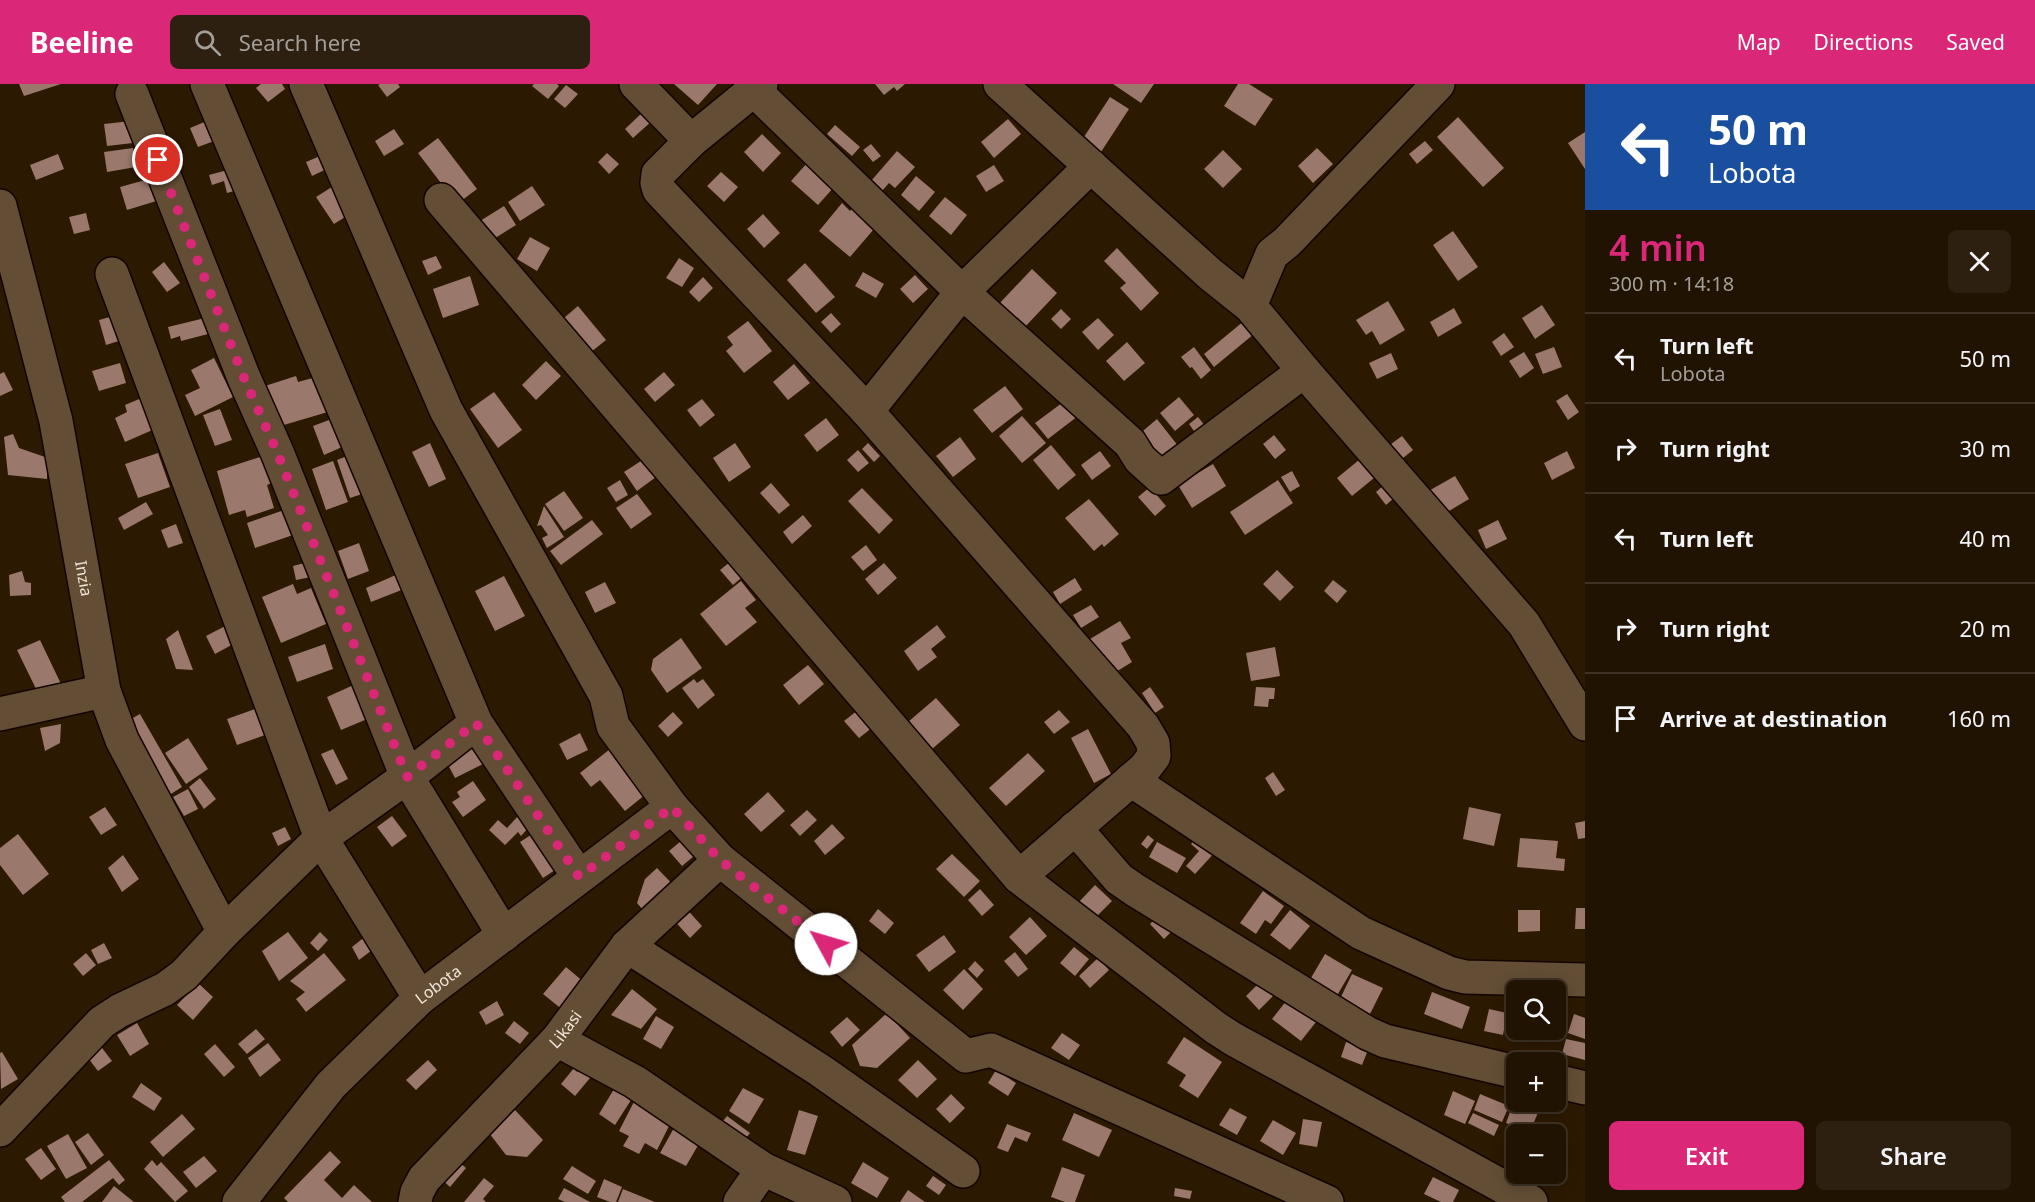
<!DOCTYPE html>
<html lang="en">
<head>
<meta charset="utf-8">
<style>
	body { margin:0; font-family:"Noto Sans",sans-serif; background:#2d2011; color:#f1f3f6; height:100vh; display:flex; flex-direction:column; font-size:22px; white-space:nowrap }
	* { box-sizing:border-box; margin:0 }
	p { font-size:20px; color:#a29e99 }
	.icon { flex:none; width:33px; height:33px; fill:none; stroke:currentColor; stroke-width:2; stroke-linecap:round; stroke-linejoin:round }
	.map { position:relative; flex:1; overflow:hidden }
	.sheet { display:flex; flex-direction:column; background:#211302; width:450px }
	.sheet>* { flex:none }
	.top-card { background:#1a4fa0; color:#fff; overflow:hidden }
	.fabs { position:absolute; left:1506px; top:896px; display:grid; gap:12px }
	.fabs a { display:grid; place-items:center; width:60px; height:60px; border-radius:9px; background:#211302; box-shadow:0 3px 15px #0003,0 0 0 2px #3e3224; font-size:30px }
	.pin { position:absolute; display:grid; place-items:center; width:51px; height:51px; color:#fff; margin:-26px; border:3px solid #fff; border-radius:50%; box-shadow:0 2px 6px #0007 }
	.me { position:absolute; width:66px; margin:-33px; rotate:309deg; stroke-linejoin:round; filter:drop-shadow(0 0 4px #0008) }
	.turn { display:flex; align-items:center; gap:21px; height:126px; padding:0 24px; font-size:27px }
	.turn .icon { width:78px; height:78px; stroke-width:2.5 }
	.turn b { display:block; font-size:42px; line-height:51px }
	.round { display:grid; place-items:center; flex:none; width:63px; height:63px; border-radius:9px; background:#2d2011 }
	.head { display:flex; align-items:center; justify-content:space-between; height:102px; padding:0 24px }
	h1 { font-size:36px; font-weight:600; line-height:45px; color:#db2777 }
	.button { display:flex; gap:12px; margin-top:auto; padding:12px 24px }
	.button a { flex:1; height:69px; border-radius:9px; background:#db2777; color:#fff; font-size:24px; font-weight:600; line-height:69px; text-align:center }
	.button a+a { background:#2d2011; color:#f1f3f6 }
	ul { padding:0; list-style:none }
	li { display:flex; align-items:center; gap:18px; height:90px; padding:0 24px; border-top:2px solid #3e3224 }
	li div { flex:1 }
	li b { display:block; font-size:22px }
	li em { font-style:normal }
	header { display:flex; align-items:center; gap:36px; box-sizing:border-box; height:84px; padding:0 30px; background:#db2777; color:#fff }
	header strong { font-size:28px }
	nav { display:flex; gap:33px; margin-inline-start:auto; font-size:21px }
	.search { width:420px; height:54px; background:#2d2011; display:flex; align-items:center; gap:15px; box-sizing:border-box; padding:0 21px; border-radius:9px; color:#a29e99; font-size:22px }
	main { display:flex; flex:1; min-height:0 }
	.map>svg:first-child { display:block }
	.building { fill:#9a786b }
	.lines { fill:none; stroke-linecap:round; stroke-linejoin:round }
	.minor-casing { stroke:#130400; stroke-width:36 }
	.minor { stroke:#634d35; stroke-width:33 }
	.route { stroke:#db2777; stroke-width:10; stroke-dasharray:0 18 }
	.labels { text-anchor:middle; dominant-baseline:central; stroke-width:6; stroke-linejoin:round; paint-order:stroke }
	.street-label { font-size:16px; fill:#f1e4d6; stroke:#220f00 }
</style>
</head>
<body>
<header>
<strong>Beeline</strong>
<div class="search"><svg class="icon" aria-label="search" viewBox="0 0 24 24"><circle cx="10" cy="10" r="6"/><path d="M15 15l6 6"/></svg>Search here</div>
<nav><a>Map</a><a>Directions</a><a>Saved</a></nav>
</header>
<main>
<div class="map">
<svg width="1585" height="1118" viewBox="0 0 1585 1118">
	<rect width="100%" height="100%" fill="#2c1902"/>
	<path class="building" d="M19,0H61L24,12Z
		M261,0H282L285,5L268,18L256,4Z
		M380,0H398L400,3L387,13L378,1Z
		M534,0H557L559,2L548,15L532,2Z
		M674,0H717L698,21Z
		M875,0H905L897,7L894,3L884,11Z
		M1113,0H1154L1141,19Z
		M1238,0H1249L1273,15L1255,42L1224,22Z
		M566,1L578,10L565,24L554,15Z
		M1110,13L1129,25L1101,68L1082,56Z
		M644,27L653,36L633,54L625,45Z
		M1458,33L1504,84L1483,103L1437,53Z
		M214,34L222,54L198,63L190,44Z
		M1008,35L1021,50L994,74L981,58Z
		M131,37L133,59L107,62L104,40Z
		M835,41L860,63L852,72L827,50Z
		M394,45L404,60L384,72L375,57Z
		M1585,48V85L1568,59Z
		M762,50L781,69L763,88L744,68Z
		M438,54L477,105L457,120L418,69Z
		M1425,57L1433,66L1417,80L1409,70Z
		M871,60L881,72L873,78L863,66Z
		M133,64L136,83L107,88L104,68Z
		M1317,64L1333,80L1313,99L1298,82Z
		M1223,66L1242,85L1223,104L1204,85Z
		M897,67L915,83L895,104L889,99L882,107L871,97Z
		M327,69L333,82L312,92L306,78Z
		M607,69L619,80L609,90L598,78Z
		M58,70L64,85L36,96L30,81Z
		M808,78L835,102L818,121L791,97Z
		M994,81L1004,97L986,108L976,92Z
		M235,84L241,105L227,109L224,97L212,101L209,91Z
		M721,88L738,103L724,118L707,102Z
		M916,92L935,108L919,127L901,111Z
		M156,93L163,115L127,126L120,103Z
		M335,101L353,128L334,140L316,113Z
		M532,102L545,121L520,137L508,118Z
		M945,113L967,131L951,151L929,132Z
		M860,116L867,123L859,132L874,145L850,173L819,147L842,119L850,127Z
		M504,122L516,141L492,156L480,137Z
		M86,129L90,146L74,150L69,133Z
		M763,130L780,149L764,164L747,145Z
		M1453,147L1478,183L1458,197L1433,161Z
		M530,153L550,164L537,187L517,175Z
		M1117,164L1159,209L1141,227L1120,204L1126,199L1104,177Z
		M436,172L442,184L428,191L422,177Z
		M679,174L694,184L682,203L666,194Z
		M164,178L180,199L167,208L152,188Z
		M805,179L835,213L816,229L787,196Z
		M1032,185L1057,209L1023,245L998,221Z
		M863,188L884,200L876,214L855,202Z
		M915,191L928,205L913,219L900,205Z
		M470,192L479,221L443,234L433,205Z
		M703,193L713,204L699,218L689,208Z
		M1388,217L1405,246L1380,261L1372,247L1366,251L1356,236Z
		M1542,221L1555,241L1535,255L1522,234Z
		M578,222L606,256L586,272L558,239Z
		M1454,224L1462,239L1438,253L1430,238Z
		M1061,225L1071,235L1061,245L1051,235Z
		M831,229L841,240L831,249L821,238Z
		M117,231L125,255L106,261L99,236Z
		M205,234L208,250L181,257L180,252L171,255L168,243Z
		M1098,234L1114,251L1098,266L1082,248Z
		M748,237L772,267L744,289L726,267L733,261L727,253Z
		M1244,237L1254,250L1214,283L1204,270Z
		M1504,249L1514,263L1501,272L1492,258Z
		M1127,258L1145,279L1124,297L1106,277Z
		M1194,263L1211,286L1201,295L1192,283L1190,284L1181,273Z
		M1554,263L1562,283L1543,290L1535,270Z
		M1524,268L1534,284L1520,294L1509,277Z
		M1391,269L1398,285L1377,295L1369,279Z
		M214,274L233,313L195,332L185,311L200,304L191,286Z
		M546,277L561,292L536,316L522,301Z
		M120,279L126,299L99,307L92,287Z
		M794,280L810,299L788,316L773,298Z
		M4,288L13,306L0,312V290Z
		M664,288L675,301L655,318L644,305Z
		M327,290L338,325L277,343L265,302L296,292L298,298Z
		M1005,302L1023,325L992,349L973,326Z
		M494,308L522,346L498,364L470,325Z
		M1567,310L1579,328L1568,336L1556,317Z
		M144,313L157,344L125,358L115,334L127,328L125,321Z
		M1179,313L1194,331L1175,347L1160,329Z
		M702,315L715,331L700,343L687,326Z
		M1066,316L1078,332L1048,355L1035,339Z
		M220,325L232,356L215,362L203,331Z
		M1022,332L1046,359L1022,379L999,352Z
		M337,333L349,360L324,371L313,342Z
		M1198,333L1209,347L1199,354L1189,340Z
		M826,334L839,351L817,368L804,351Z
		M1157,335L1182,367L1161,383L1137,352Z
		M13,350L19,364L48,374L47,395L8,391L4,353Z
		M1274,351L1286,366L1275,375L1263,360Z
		M1402,352L1413,366L1398,378L1387,363Z
		M960,353L976,375L953,393L936,372Z
		M430,359L446,395L429,403L412,368Z
		M735,359L751,383L729,398L713,374Z
		M868,359L880,372L874,378L862,365Z
		M1051,361L1076,391L1058,406L1033,376Z
		M858,366L869,379L858,388L847,376Z
		M1100,367L1111,382L1092,396L1081,381Z
		M1567,367L1575,384L1552,396L1544,379Z
		M158,369L170,403L138,414L125,380Z
		M269,370L280,395L267,401L274,424L247,433L245,426L229,431L217,387Z
		M352,370L365,409L350,414L337,376Z
		M644,375L656,393L637,407L624,388Z
		M1359,376L1374,394L1352,412L1337,394Z
		M333,377L348,418L326,426L312,385Z
		M1213,380L1226,402L1192,424L1178,401Z
		M1292,387L1300,402L1290,408L1281,393Z
		M1455,392L1469,415L1439,433L1425,409Z
		M620,396L628,411L616,418L607,404Z
		M1278,396L1293,419L1245,451L1230,428Z
		M771,399L790,421L779,430L760,409Z
		M1384,401L1394,414L1386,421L1376,408Z
		M1150,403L1166,422L1155,432L1138,413Z
		M862,404L893,436L879,450L848,417Z
		M564,407L583,434L564,447L545,420Z
		M637,410L652,430L631,445L616,424Z
		M1089,415L1119,450L1104,463L1102,460L1094,467L1065,434Z
		M146,418L153,430L124,446L118,434Z
		M544,422L564,453L547,464L542,454L548,451L541,441L537,442Z
		M287,425L296,450L255,464L247,439Z
		M803,431L812,442L792,460L783,448Z
		M592,436L603,450L561,481L550,467Z
		M1498,436L1507,455L1486,465L1478,446Z
		M176,440L183,459L168,464L161,446Z
		M359,459L369,487L348,495L338,467Z
		M866,461L877,476L863,487L851,473Z
		M735,474L747,489L733,501L720,486Z
		M312,477L316,492L296,496L293,482Z
		M884,479L897,494L878,511L865,495Z
		M1277,486L1294,503L1280,517L1263,500Z
		M22,487L25,498L31,499V511L10,512L9,491Z
		M398,490L404,505L371,518L366,504Z
		M504,492L525,532L495,547L475,507Z
		M1075,494L1082,506L1060,520L1053,508Z
		M1333,496L1347,507L1337,519L1324,507Z
		M741,497L756,516L745,524L757,538L726,562L700,530Z
		M605,498L616,519L595,529L585,508Z
		M293,500L297,510L311,504L326,540L281,559L262,513Z
		M1091,521L1099,533L1081,544L1073,531Z
		M1120,537L1131,554L1121,559L1132,578L1111,591L1090,555Z
		M229,540L237,558L215,570L206,552Z
		M937,541L946,553L931,565L937,573L918,587L904,567Z
		M178,546L193,586L176,585L166,555Z
		M681,554L702,584L667,609L651,586L653,575Z
		M40,556L62,602L40,613L17,566Z
		M325,560L333,585L297,598L288,573Z
		M1275,563L1280,592L1251,597L1246,569Z
		M808,581L824,600L799,621L783,601Z
		M694,595L697,599L703,595L715,611L698,625L682,604Z
		M358,599L372,633L341,646L327,613Z
		M1150,603L1164,623L1155,629L1142,609Z
		M1256,603L1275,604L1274,615H1269L1268,623L1254,622Z
		M936,614L960,641L932,665L908,638Z
		M255,625L265,651L237,661L227,635Z
		M858,626L873,643L859,654L844,637Z
		M1059,626L1070,638L1054,650L1044,638Z
		M673,628L683,639L668,653L658,642Z
		M140,630L182,703L163,715L129,636Z
		M61,640L60,659L45,667L40,644Z
		M1088,645L1111,690L1094,699L1071,654Z
		M580,649L588,666L567,676L559,660Z
		M188,654L208,685L186,700L165,669Z
		M620,657L656,702L625,727L600,696L591,703L580,689Z
		M477,658L487,678L455,694L445,675Z
		M333,665L348,695L336,701L321,670Z
		M1028,669L1045,687L1006,722L989,704Z
		M1273,688L1285,706L1276,712L1265,694Z
		M200,694L216,715L204,725L189,703Z
		M473,697L486,716L463,733L452,718L460,713L457,708Z
		M188,705L198,725L184,732L173,713Z
		M768,708L785,727L761,748L744,730Z
		M105,723L117,741L101,751L89,733Z
		M1469,723L1501,730L1494,762L1463,755Z
		M807,726L817,736L800,752L790,741Z
		M519,731L530,742L521,752L518,748L505,761L489,746L498,736L507,744Z
		M392,732L407,752L392,763L377,743Z
		M1585,737V754L1578,755L1575,739Z
		M832,740L845,754L825,771L814,757Z
		M285,743L291,755L278,762L272,749Z
		M537,747L561,782L543,794L520,758Z
		M18,750L49,790L23,811L0,781V764Z
		M1199,750L1217,766L1195,790L1186,782L1199,767L1191,760Z
		M1148,751L1154,756L1147,765L1141,760Z
		M1520,754L1558,757L1556,774L1565,775L1564,787L1517,783Z
		M681,757L694,772L682,782L669,767Z
		M1157,758L1186,774L1177,789L1149,773Z
		M952,770L980,797L964,813L936,785Z
		M123,771L139,795L122,808L108,784Z
		M657,784L678,806L648,832L637,819L645,795Z
		M1095,801L1112,817L1094,835L1078,819Z
		M980,805L994,821L982,832L968,816Z
		M1263,807L1284,822L1271,840L1265,836L1256,850L1240,839Z
		M683,821L702,842L690,854L671,833Z
		M1576,824H1585V845H1575Z
		M878,825L894,839L885,850L869,837Z
		M1290,826L1310,842L1290,866L1270,851Z
		M1518,826H1540V847L1518,848Z
		M1161,829L1175,844L1164,855L1150,840Z
		M1030,833L1047,852L1026,871L1009,853Z
		M288,848L308,874L279,897L262,867Z
		M320,848L328,856L318,867L310,859Z
		M371,848L380,860L359,876L352,863Z
		M944,851L956,868L929,888L916,871Z
		M104,859L112,874L98,880L91,866Z
		M1074,863L1089,875L1075,892L1060,879Z
		M1015,868L1028,885L1018,893L1004,877Z
		M86,869L96,881L83,892L73,880Z
		M324,869L346,896L306,928L296,915L305,908L290,897Z
		M1325,870L1352,886L1335,915L1308,899Z
		M1098,874L1109,886L1090,904L1079,892Z
		M975,877L984,886L977,894L968,885Z
		M566,883L591,904L569,931L543,910Z
		M964,885L983,905L963,926L943,906Z
		M1352,890L1383,904L1369,932L1339,917Z
		M1260,898L1273,912L1259,926L1246,912Z
		M198,899L213,913L193,936L177,921Z
		M632,905L657,925L641,945L611,931Z
		M1432,908L1470,923L1462,945L1424,930Z
		M1287,916L1316,938L1301,957L1272,935Z
		M497,917L504,931L486,941L479,928Z
		M1489,925L1507,929L1503,951L1484,947Z
		M887,929L910,954L877,984L860,982L852,961Z
		M1574,930L1585,934V955L1568,949Z
		M656,932L674,943L661,965L643,955Z
		M847,933L860,946L842,963L830,948Z
		M514,937L529,949L520,960L505,949Z
		M137,939L149,960L130,972L117,951Z
		M256,945L265,955L247,970L238,960Z
		M1062,949L1080,961L1069,976L1051,964Z
		M1184,953L1222,978L1198,1014L1179,1002L1186,991L1167,979Z
		M1566,955L1585,959V976L1562,970Z
		M96,956L112,977L98,987L82,966Z
		M1346,958L1368,966L1362,981L1341,973Z
		M268,959L281,976L260,993L248,974Z
		M215,960L235,983L224,993L204,970Z
		M2,968L18,995L1,1005L0,969Z
		M428,976L437,986L416,1006L406,996Z
		M918,976L937,995L917,1014L898,996Z
		M584,979L595,988L575,1012L561,1000L574,984L577,988Z
		M996,986L1016,999L1008,1012L988,999Z
		M141,999L162,1014L154,1027L132,1013Z
		M743,1004L764,1015L749,1040L729,1027Z
		M614,1005L631,1016L615,1041L599,1030Z
		M1453,1007L1475,1017L1465,1040L1444,1031Z
		M639,1008L672,1036L657,1066L645,1059L639,1070L623,1062L629,1052L619,1047Z
		M951,1010L965,1024L950,1039L936,1025Z
		M1480,1010L1509,1022L1502,1038L1474,1026Z
		M1514,1017L1539,1026L1530,1048L1506,1039Z
		M1230,1024L1247,1033L1237,1051L1219,1041Z
		M515,1026L543,1056L527,1073L506,1071L489,1049Z
		M799,1026L818,1032L805,1071L787,1066Z
		M1074,1029L1112,1046L1099,1073L1062,1056Z
		M1473,1029L1499,1041L1494,1052L1468,1039Z
		M182,1030L195,1045L163,1073L150,1058Z
		M727,1032L750,1049L737,1065L714,1048Z
		M1303,1035L1322,1038L1317,1063L1299,1060Z
		M1273,1036L1296,1049L1283,1071L1260,1057Z
		M1007,1040L1031,1049L1027,1058L1015,1053L1008,1068L997,1064Z
		M674,1044L700,1058L686,1082L660,1069Z
		M88,1049L104,1071L91,1081L75,1058Z
		M68,1050L87,1084L66,1095L47,1062Z
		M41,1064L56,1085L41,1096L25,1075Z
		M330,1067L341,1078L324,1096L342,1114L354,1101L372,1118H288L284,1114Z
		M204,1072L217,1087L196,1104L183,1088Z
		M453,1073L466,1084L450,1103L437,1091Z
		M109,1076L125,1096L119,1101L113,1094L82,1118H65L61,1113Z
		M152,1076L157,1082L161,1078L188,1107L175,1118L144,1085Z
		M863,1078L889,1094L877,1114L851,1099Z
		M572,1082L596,1097L588,1110L563,1095Z
		M1062,1083L1085,1091L1075,1118H1065L1051,1113Z
		M933,1092L946,1101L939,1111L926,1102Z
		M1433,1093L1459,1106L1453,1118H1441L1424,1110Z
		M484,1094L494,1102L483,1115L486,1118H464Z
		M604,1095L622,1103L616,1118H610L597,1113Z
		M114,1102L134,1118H102Z
		M564,1104L590,1118H565L558,1115Z
		M1175,1104L1192,1107L1190,1115L1174,1112Z
		M623,1105L655,1118H618Z
		M908,1106L925,1118H900Z"/>
	<g class="lines">
		<defs>
			<g id="minor">
				<path d="M207,0L476,639L579,793"/>
				<path d="M306,0L446,326L606,612L613,642L672,723L720,776L966,972L991,966L1327,1118"/>
				<path d="M636,0L691,57"/>
				<path d="M761,0L691,57L658,90L657,99L659,106L867,327L1143,642L1153,659L1154,672L1145,684L1019,793"/>
				<path d="M1000,0L1210,190L1250,222L1304,287L1524,540L1585,640"/>
				<path d="M754,6L962,208L1130,359L1140,375L1161,394L1304,287"/>
				<path d="M132,10L244,294L277,368L407,693L504,851"/>
				<path d="M441,116L1019,793L1216,944L1233,955L1531,1118"/>
				<path id="s1" d="M0,122L56,337L104,607L122,656L224,848"/>
				<path d="M112,190L321,754L420,914"/>
				<path d="M1250,222L1272,170L1287,158L1438,0"/>
				<path d="M867,327L962,208L1091,82"/>
				<path d="M0,630L104,607"/>
				<path d="M1131,696L1361,849L1449,889L1465,893L1585,896"/>
				<path d="M1075,744L1119,795L1135,806L1367,949L1385,957L1516,988"/>
				<path d="M627,862L821,987L963,1087"/>
				<path d="M557,956L635,998L763,1085L835,1118"/>
				<path d="M1556,997L1585,1004"/>
				<path d="M0,1046L102,938L119,927L165,905L184,891L224,848L321,754L407,693L476,639"/>
				<path id="s2" d="M239,1118L331,1001L420,914L672,723"/>
				<path id="s3" d="M415,1118L417,1108L424,1095L557,956L627,862L720,776"/>
				<path d="M740,1118L763,1085"/>
			</g>
		</defs>
		<use href="#minor" class="minor-casing"/>
		<use href="#minor" class="minor"/>
	</g>
	<g class="lines">
		<path class="route" d="M158,76L244,294L277,368L407,693L476,639L579,793L672,723L720,776L826,860"/>
	</g>
	<g class="labels">
		<g class="street-label">
			<text stroke="none"><textPath href="#s1" startOffset="382">Inzia</textPath></text>
			<text stroke="none"><textPath href="#s2" startOffset="296">Lobota</textPath></text>
			<text stroke="none"><textPath href="#s3" startOffset="231">Likasi</textPath></text>
		</g>
	</g>
</svg>
<div class="fabs">
<a><svg class="icon" aria-label="search" viewBox="0 0 24 24"><circle cx="10" cy="10" r="6"/><path d="M15 15l6 6"/></svg></a>
<a>+</a>
<a>−</a>
</div>
<div class="pin" style="left:158px;top:76px;background:#d93025"><svg class="icon" aria-label="arrive" viewBox="0 0 24 24"><path d="M6 21V4h12l-3 4 3 4H6"/></svg></div>
<svg class="me" style="left:826px;top:860px" viewBox="-20 -20 40 40"><circle r="19" fill="#fff"/><path d="M0-13L10 11 0 6-10 11z" fill="#db2777"/></svg>
</div>
<section class="sheet">
<div class="top-card">
<div class="turn"><svg class="icon" aria-label="left" viewBox="0 0 24 24"><path d="M17 20v-9H6M10 6l-5 5 5 5"/></svg><div><b>50 m</b>Lobota</div></div>
</div>
<div class="head"><div><h1>4 min</h1><p>300 m · 14:18</p></div><a class="round"><svg class="icon" aria-label="close" viewBox="0 0 24 24"><path d="M6 6l12 12M18 6L6 18"/></svg></a></div>
<ul>
<li><svg class="icon" aria-label="left" viewBox="0 0 24 24"><path d="M17 20v-9H6M10 6l-5 5 5 5"/></svg><div><b>Turn left</b><p>Lobota</p></div><em>50 m</em></li>
<li><svg class="icon" aria-label="right" viewBox="0 0 24 24"><path d="M7 20v-9h11M14 6l5 5-5 5"/></svg><div><b>Turn right</b></div><em>30 m</em></li>
<li><svg class="icon" aria-label="left" viewBox="0 0 24 24"><path d="M17 20v-9H6M10 6l-5 5 5 5"/></svg><div><b>Turn left</b></div><em>40 m</em></li>
<li><svg class="icon" aria-label="right" viewBox="0 0 24 24"><path d="M7 20v-9h11M14 6l5 5-5 5"/></svg><div><b>Turn right</b></div><em>20 m</em></li>
<li><svg class="icon" aria-label="arrive" viewBox="0 0 24 24"><path d="M6 21V4h12l-3 4 3 4H6"/></svg><div><b>Arrive at destination</b></div><em>160 m</em></li>
</ul>
<div class="button"><a>Exit</a><a>Share</a></div>
</section>
</main>
</body>
</html>
